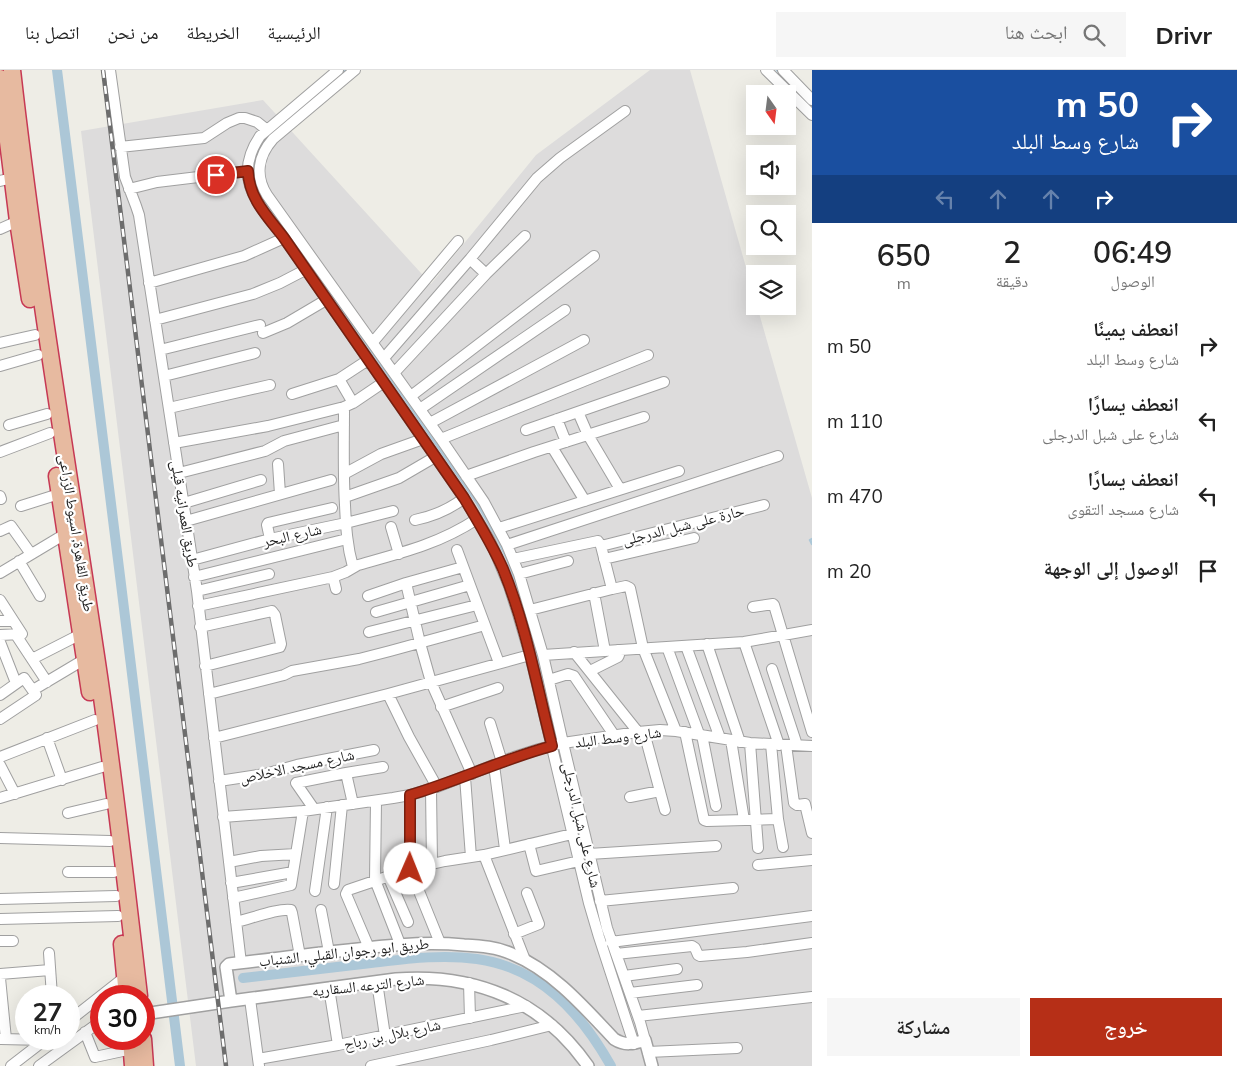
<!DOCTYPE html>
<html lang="ar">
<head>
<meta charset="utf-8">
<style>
	body { margin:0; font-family:Mulish,"Noto Naskh Arabic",sans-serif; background:#f6f6f6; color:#222; direction:rtl; height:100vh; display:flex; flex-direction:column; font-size:19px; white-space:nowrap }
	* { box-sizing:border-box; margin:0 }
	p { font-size:16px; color:#767676 }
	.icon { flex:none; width:28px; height:28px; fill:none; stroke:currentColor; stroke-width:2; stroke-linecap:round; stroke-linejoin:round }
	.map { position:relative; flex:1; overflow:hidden; direction:ltr }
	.side { display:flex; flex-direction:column; background:#fff; width:425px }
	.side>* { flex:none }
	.top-card { background:#1a4fa0; color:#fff; overflow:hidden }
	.needle { width:32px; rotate:166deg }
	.fabs { position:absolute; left:746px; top:15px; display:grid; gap:10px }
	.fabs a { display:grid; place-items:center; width:50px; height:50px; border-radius:0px; background:#fff; box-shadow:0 5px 20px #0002; font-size:25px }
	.speed { position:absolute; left:15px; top:915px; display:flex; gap:10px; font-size:25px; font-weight:700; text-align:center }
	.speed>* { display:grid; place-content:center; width:65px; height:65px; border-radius:50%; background:#fff; box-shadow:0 5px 20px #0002; line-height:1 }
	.speed small { font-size:12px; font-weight:400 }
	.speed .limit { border:8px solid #d22; background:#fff; color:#111 }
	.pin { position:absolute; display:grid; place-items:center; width:42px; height:42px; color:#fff; margin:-21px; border:2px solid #fff; border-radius:50%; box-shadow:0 1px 5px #0007 }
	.me { position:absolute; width:55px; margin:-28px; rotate:1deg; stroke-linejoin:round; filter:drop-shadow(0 0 4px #0008) }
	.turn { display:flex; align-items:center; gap:18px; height:105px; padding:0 15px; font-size:22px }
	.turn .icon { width:65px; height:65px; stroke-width:2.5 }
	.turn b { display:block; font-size:35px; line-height:42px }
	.lanes { display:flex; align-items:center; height:48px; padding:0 15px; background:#0003; justify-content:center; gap:25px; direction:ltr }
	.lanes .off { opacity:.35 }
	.eta { display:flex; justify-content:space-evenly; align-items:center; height:85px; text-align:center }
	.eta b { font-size:30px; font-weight:600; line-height:35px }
	.action { display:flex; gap:10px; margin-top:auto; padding:10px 15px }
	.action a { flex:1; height:58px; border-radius:0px; background:#b62f17; color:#fff; font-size:20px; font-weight:600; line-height:58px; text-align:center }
	.action a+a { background:#f6f6f6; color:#222 }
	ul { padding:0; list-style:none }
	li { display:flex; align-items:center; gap:15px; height:75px; padding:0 15px }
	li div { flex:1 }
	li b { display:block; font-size:19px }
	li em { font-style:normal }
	header { display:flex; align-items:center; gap:30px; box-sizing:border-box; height:70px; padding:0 25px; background:#fff; border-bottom:1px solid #e0e0e0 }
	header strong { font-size:24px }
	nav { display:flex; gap:28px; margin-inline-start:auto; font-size:18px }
	.search { width:350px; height:45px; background:#f6f6f6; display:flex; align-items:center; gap:12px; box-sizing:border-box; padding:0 18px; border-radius:0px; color:#767676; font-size:19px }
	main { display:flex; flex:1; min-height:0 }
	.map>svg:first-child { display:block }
	.residential { fill:#dddcdc }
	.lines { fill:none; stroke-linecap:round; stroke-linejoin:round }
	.stream { stroke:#acc7d7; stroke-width:2.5 }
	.canal { stroke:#acc7d7; stroke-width:10 }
	.minor-casing { stroke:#a0a0a0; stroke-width:12 }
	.tertiary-casing { stroke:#a0a0a0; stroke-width:14 }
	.trunk-casing { stroke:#c73954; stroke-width:19 }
	.minor { stroke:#fff; stroke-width:10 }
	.tertiary { stroke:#fff; stroke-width:11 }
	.trunk { stroke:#e7baa0; stroke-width:16 }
	.rail-casing { stroke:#6d6d6d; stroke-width:4.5 }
	.rail { stroke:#fff; stroke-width:2.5; stroke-dasharray:8; stroke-linecap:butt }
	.route-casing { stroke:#761f0f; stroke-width:12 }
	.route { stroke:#b62f17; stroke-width:9 }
	.labels { text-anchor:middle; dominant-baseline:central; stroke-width:4.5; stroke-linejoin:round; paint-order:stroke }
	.street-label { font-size:15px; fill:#1f1f1f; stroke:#fff }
</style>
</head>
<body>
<header>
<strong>Drivr</strong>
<div class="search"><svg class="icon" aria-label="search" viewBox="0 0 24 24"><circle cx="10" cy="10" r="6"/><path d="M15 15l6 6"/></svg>ابحث هنا</div>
<nav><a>الرئيسية</a><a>الخريطة</a><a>من نحن</a><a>اتصل بنا</a></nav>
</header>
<main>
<section class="side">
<div class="top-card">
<div class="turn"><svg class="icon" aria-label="right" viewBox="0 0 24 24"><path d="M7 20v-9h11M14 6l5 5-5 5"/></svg><div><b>50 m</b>شارع وسط البلد</div></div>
<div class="lanes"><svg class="icon off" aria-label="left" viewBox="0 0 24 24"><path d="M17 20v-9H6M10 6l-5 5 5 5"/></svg><svg class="icon off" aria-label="ahead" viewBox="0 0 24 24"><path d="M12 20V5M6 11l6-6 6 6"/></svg><svg class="icon off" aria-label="ahead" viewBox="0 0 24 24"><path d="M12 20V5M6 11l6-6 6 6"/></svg><svg class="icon" aria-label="right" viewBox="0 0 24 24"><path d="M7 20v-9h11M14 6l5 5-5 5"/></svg></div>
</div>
<div class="eta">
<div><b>06:49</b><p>الوصول</p></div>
<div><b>2</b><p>دقيقة</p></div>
<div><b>650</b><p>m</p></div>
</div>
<ul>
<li><svg class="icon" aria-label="right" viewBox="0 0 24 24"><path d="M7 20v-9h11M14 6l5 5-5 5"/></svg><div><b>انعطف يمينًا</b><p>شارع وسط البلد</p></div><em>50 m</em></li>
<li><svg class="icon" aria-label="left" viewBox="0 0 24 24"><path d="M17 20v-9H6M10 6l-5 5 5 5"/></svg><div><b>انعطف يسارًا</b><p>شارع على شبل الدرجلى</p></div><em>110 m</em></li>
<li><svg class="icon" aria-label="left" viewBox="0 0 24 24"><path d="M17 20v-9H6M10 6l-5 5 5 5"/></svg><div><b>انعطف يسارًا</b><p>شارع مسجد التقوى</p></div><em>470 m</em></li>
<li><svg class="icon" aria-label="arrive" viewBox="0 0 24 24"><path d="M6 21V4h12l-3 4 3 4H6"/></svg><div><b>الوصول إلى الوجهة</b></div><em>20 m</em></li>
</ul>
<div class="action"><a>خروج</a><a>مشاركة</a></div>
</section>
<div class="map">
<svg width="812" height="996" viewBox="0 0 812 996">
	<rect width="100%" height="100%" fill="#eeede6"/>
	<path class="residential" d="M650,0H690L755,229V236H757L812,428V996H196L81,61L263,30L431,214L536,85Z"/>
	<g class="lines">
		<path class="stream" d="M777,0L781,4
			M339,5L346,0
			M260,126L365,272L477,433L498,470L507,489L519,522
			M812,469L810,470L812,474
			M524,539L543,611"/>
		<path class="canal" d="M57,0L121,514L180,996
			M243,908C286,903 328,898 371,893C406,889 442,884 477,889C541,898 581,943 611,996"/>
		<defs>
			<path id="minor" d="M110,0L125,107L136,136L139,145L197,521L241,893
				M338,0L260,66C231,109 259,135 284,168L464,428L489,469L495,482L509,516L518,544L530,585L589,833L599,867L634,974
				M355,0L273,69C258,86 255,106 267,125L441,369L484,432L507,475L519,504L543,585L563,673L607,858L640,952L645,970
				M766,0L812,45
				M783,0L812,30
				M120,77L204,68L227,53L239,48H245L257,52L267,60
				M0,111L13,108
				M129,119L157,112L248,101
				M0,159L18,151
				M470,189L486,204
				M149,213L244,186L284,168
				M155,250L253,224L280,213L305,200
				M263,263L287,253L326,230
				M373,272L458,171
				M0,273L35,265
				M160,280L260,255
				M384,288L470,189L537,108L560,88L625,41
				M0,296L38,285
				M394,303L486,204L525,166
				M164,306L255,283
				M339,309L353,333
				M292,324L339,309L368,290
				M411,326L594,186
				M344,337C344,370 343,403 345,435C346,457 347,476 353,497
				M169,338L270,315
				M420,339L565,240
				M578,342L588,365L620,419
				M557,349L566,372
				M430,353L584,270
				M9,355L47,344
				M526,360L664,312
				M441,369L648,285
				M174,373L268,356L344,337L353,333L384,312
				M552,377L585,431
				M0,382L50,363
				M278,394L280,424
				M179,403L265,381L284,371L344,355
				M344,404L381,384L423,369
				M466,406L534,382L644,347
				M0,426L1,429H0
				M345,427L399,408L435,387
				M184,433L261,410
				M21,436L59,424
				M415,450C434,446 449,440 464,428
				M186,451L331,410
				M391,457L399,484
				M499,458L679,401
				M0,461L11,456L31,484
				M270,469L267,455L268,453L332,438
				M507,475L778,386
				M601,476L764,435
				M457,480L499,593
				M513,489L598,471L601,476L612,519
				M604,489L694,468
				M192,490L270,469L346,453L393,441
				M19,491L40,526
				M0,503L65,464
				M519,504L568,491
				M194,507L347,469
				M333,507L336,519
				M406,513L420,573L431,612L472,704
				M197,521L269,504
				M594,523L605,581
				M368,526L406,513L463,497
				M0,530L22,564L0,565
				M198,536L333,507L346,502L358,495C401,483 439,474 477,449
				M753,537L773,534L774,535L812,662
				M530,540L612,519L626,516L630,518L643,578L676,661
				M376,542L470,515
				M0,551H13
				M200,557L272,541L275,545L281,574L280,577L205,596
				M369,562L477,535
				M16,565L47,612
				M0,572L16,613
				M744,572L779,675
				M707,574L740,672
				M686,576L720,668
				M667,577L699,664
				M574,582L638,662
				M543,585L744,572L812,560
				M32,589L81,564
				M772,599L797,675
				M590,601L618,587L619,585L618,580
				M549,610L568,604L574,606L614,665
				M33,620L85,589
				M209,624L284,605L292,601L359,589L390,581L485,555
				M388,624L409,667L437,717
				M0,625L24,608L36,625L0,649
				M441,637L498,618
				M490,653L502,692
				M644,662L665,740
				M685,662L704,750L707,751L778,749
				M702,665L716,736
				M47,668L62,710
				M214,668L388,624L530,585
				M731,670L744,750
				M750,673L758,778
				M771,674L778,749L783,777
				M786,675L794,733L797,735L805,734L812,763
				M0,687L95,650
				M0,695L15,724
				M494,695L505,779
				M346,703L353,734
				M465,707L471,787
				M219,711L265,704L297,695L374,680
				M431,719L432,794
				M410,725V799L440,873
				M630,727L660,721
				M0,728L102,697
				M376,731L375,810L400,874
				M314,739L296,713L346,703L383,697
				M68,743L106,734
				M223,747L303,741L393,728L410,725L437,717L514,687L539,679L563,673L638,662L660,660L676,661L750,673L812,676
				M0,768L110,771
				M529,774L536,801L579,791
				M589,784L716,776
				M484,785L525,890
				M229,792L261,786L296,784
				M758,795L812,790
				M68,802H114
				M388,806L408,852
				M231,813L293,802
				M334,814L342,735
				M315,821L327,737
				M233,828L291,815L303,741
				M0,829L116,826
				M600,831L733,818
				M321,840L329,882
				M0,849L118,846
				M236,852C250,849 278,838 291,840L292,843L300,886
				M514,864L539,854L527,823
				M0,871H13
				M611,872L812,846
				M369,878L346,824L348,820L410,799L445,791L484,785L572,764
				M49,883L52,926
				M616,884L692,876L695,878L698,885L700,886L747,882L812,873
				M0,904L50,900
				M624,906L677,899
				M0,908L6,969
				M377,912L385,966
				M469,913L470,948
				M329,918L338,975
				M630,923L697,915
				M250,929L259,996
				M638,946L812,927
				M69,951L125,907
				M85,962L95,987L132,979
				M1,969L45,970
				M648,982L737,978
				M258,989L338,975L526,936
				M11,996L46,969
				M39,996L101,951
				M371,996L491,970L552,955"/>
			<path id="tertiary" d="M231,931L226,897L229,894C265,890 302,885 339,881C380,876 422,871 464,875C481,876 497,877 512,884C553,901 584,937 614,969C625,976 633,974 645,970L652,996
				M144,944L231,931L396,909C475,903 542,930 588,996"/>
			<path id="trunk" d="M12,0C34,196 67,391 96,586C113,699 126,813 139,926
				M0,8L18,151L30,229
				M57,406L90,622
				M122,874L127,926
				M131,969L133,996
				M143,969L145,996"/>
		</defs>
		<use href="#minor" class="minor-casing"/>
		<use href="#tertiary" class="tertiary-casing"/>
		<use href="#trunk" class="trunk-casing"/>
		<use href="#minor" class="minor"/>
		<use href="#tertiary" class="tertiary"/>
		<use href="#trunk" class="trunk"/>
		<defs>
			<path id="rail" d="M103,0L226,996"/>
		</defs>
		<use href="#rail" class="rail-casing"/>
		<use href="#rail" class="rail"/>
	</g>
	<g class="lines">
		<defs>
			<path id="route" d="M216,105L248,101C249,129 268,147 284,168L464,428C478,451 492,474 503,499C526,555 537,617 552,676C503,689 458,711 410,725V799"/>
		</defs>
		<use href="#route" class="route-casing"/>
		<use href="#route" class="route"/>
	</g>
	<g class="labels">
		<g class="street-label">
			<text transform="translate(185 444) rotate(81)">طريق العمرانيه قبلى</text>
			<text transform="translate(683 455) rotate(-14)">حارة على شبل الدرجلى</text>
			<text transform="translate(77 463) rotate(81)">طريق القاهرة, اسيوط الزراعى</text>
			<text transform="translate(292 465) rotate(-13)">شارع البحر</text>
			<text transform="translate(618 667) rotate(-7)">شارع وسط البلد</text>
			<text transform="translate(297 696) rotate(-12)">شارع مسجد الاخلاص</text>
			<text transform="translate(582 755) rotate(77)">شارع على شبل الدرجلى</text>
			<text transform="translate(344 882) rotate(-6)">طريق ابو رجوان القبلي, الشنباب</text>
			<text transform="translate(368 915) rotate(-6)">شارع الترعه السقاريه</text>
			<text transform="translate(392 964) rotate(-12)">شارع بلال بن رباح</text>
		</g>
	</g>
</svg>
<div class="fabs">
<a><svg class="needle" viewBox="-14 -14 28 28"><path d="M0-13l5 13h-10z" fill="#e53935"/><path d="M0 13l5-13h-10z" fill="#767676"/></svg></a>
<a><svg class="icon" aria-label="sound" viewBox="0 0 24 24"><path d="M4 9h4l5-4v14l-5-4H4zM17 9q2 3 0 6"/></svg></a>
<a><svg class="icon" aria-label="search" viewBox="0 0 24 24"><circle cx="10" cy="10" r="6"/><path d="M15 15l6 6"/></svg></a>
<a><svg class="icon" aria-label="layers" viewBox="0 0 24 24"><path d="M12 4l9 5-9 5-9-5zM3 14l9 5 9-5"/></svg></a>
</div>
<div class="speed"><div>27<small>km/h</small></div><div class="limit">30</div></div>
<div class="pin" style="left:216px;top:105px;background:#d93025"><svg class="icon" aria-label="arrive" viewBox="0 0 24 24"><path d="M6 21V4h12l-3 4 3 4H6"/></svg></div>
<svg class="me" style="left:410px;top:799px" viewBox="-20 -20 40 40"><circle r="19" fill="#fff"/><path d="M0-13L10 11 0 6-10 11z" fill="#b62f17"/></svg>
</div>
</main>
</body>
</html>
